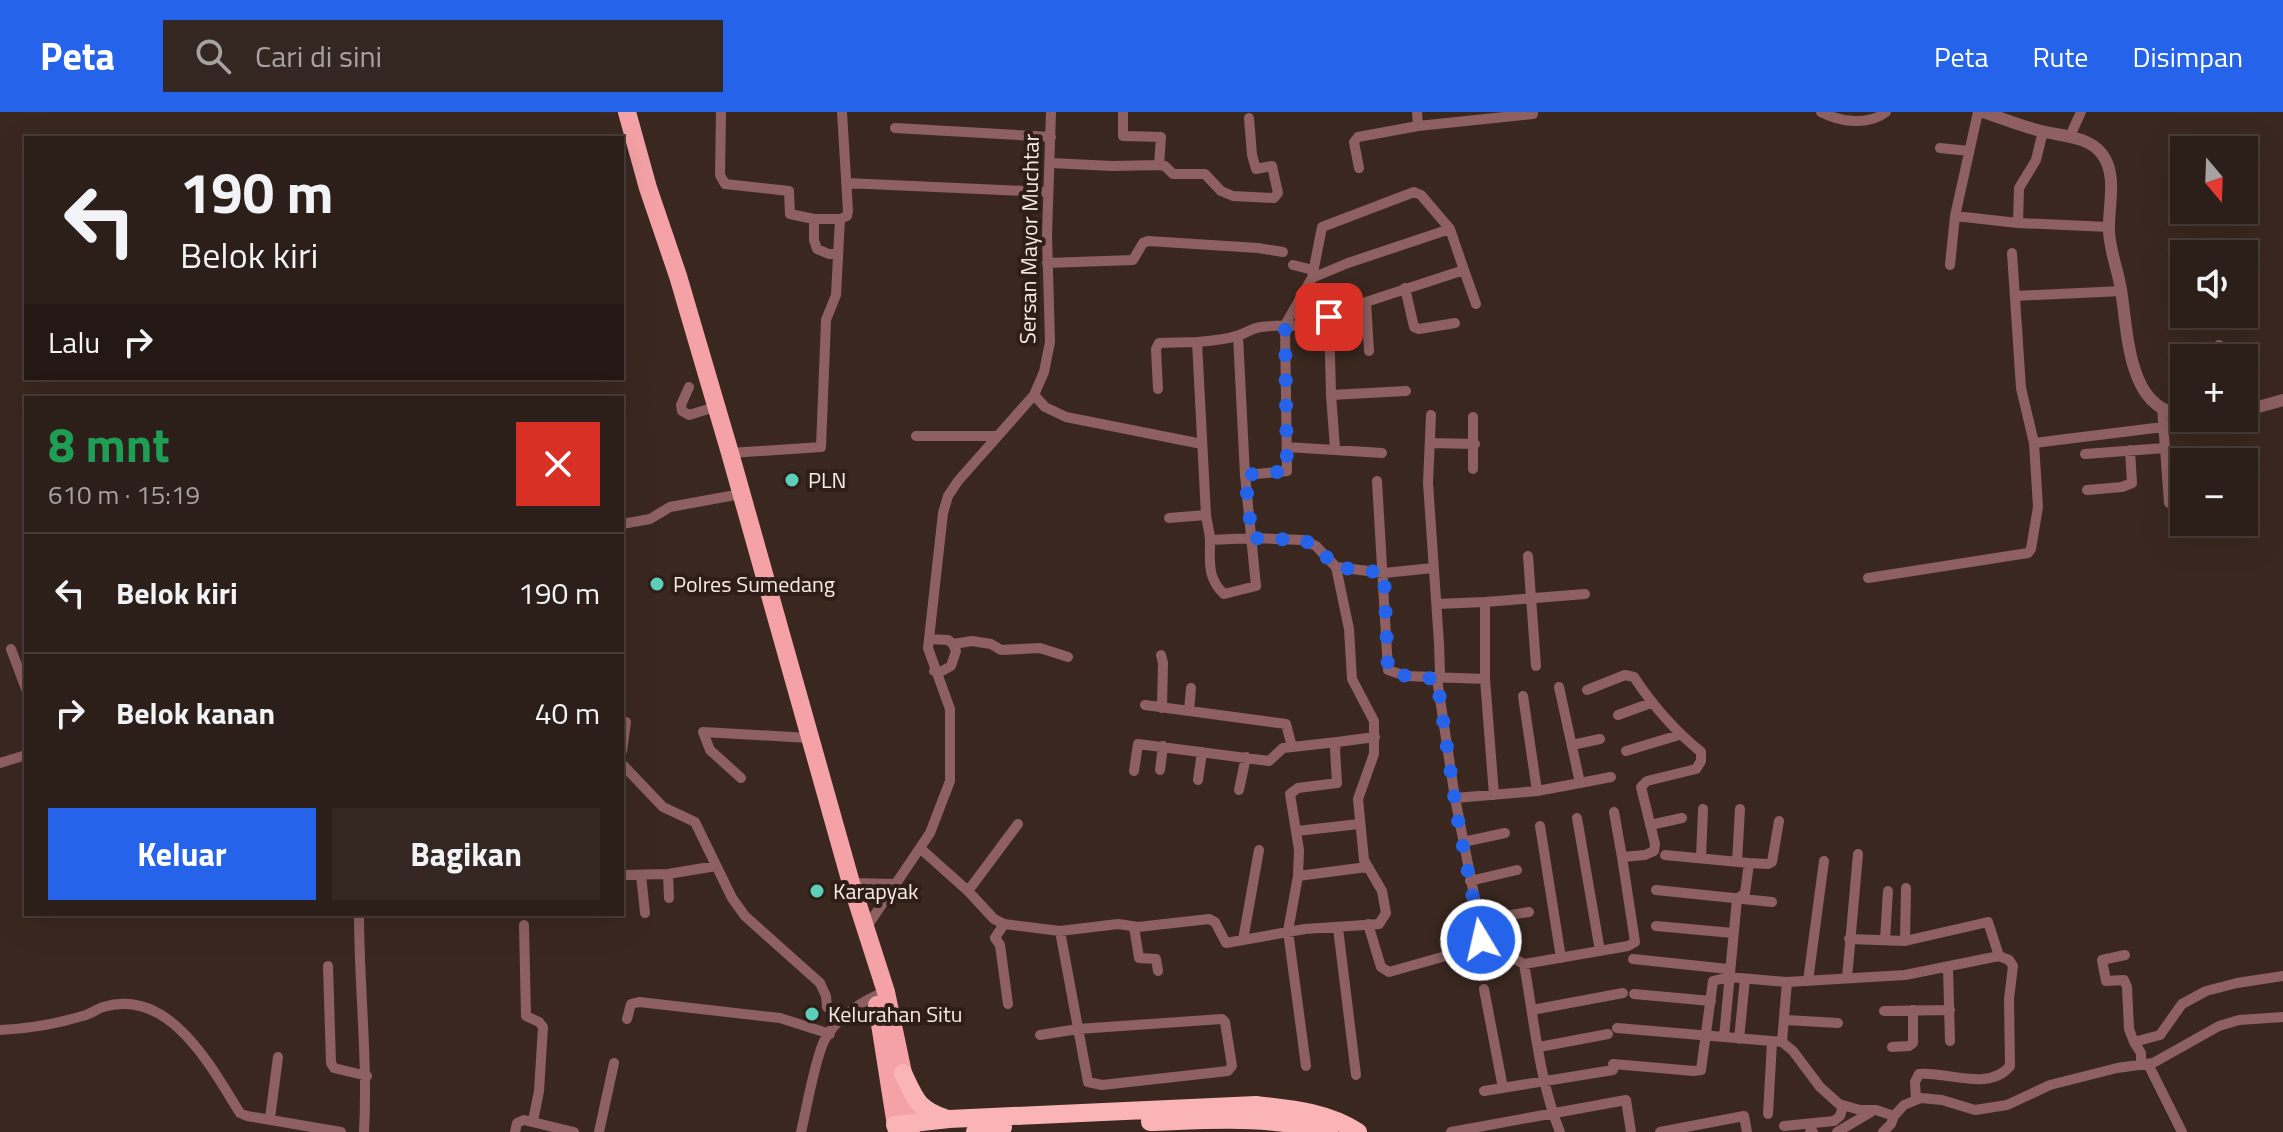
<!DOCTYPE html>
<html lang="id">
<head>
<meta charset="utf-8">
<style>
	body { margin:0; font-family:"Titillium Web",sans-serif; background:#342721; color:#f1f3f6; height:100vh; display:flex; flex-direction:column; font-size:30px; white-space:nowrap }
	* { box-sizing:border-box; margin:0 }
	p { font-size:26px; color:#a6a2a2 }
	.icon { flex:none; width:44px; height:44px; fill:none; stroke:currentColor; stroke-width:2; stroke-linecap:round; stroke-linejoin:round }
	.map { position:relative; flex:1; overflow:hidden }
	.panel { position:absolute; left:24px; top:284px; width:600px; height:520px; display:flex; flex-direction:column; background:#2c1e18; border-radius:0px; box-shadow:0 8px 32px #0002,0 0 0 2px #483c37 }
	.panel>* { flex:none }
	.hud { position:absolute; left:24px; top:24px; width:600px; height:244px; border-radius:0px; box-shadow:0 8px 32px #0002,0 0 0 2px #483c37; background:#2c1e18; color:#f1f3f6; overflow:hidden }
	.needle { width:52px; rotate:161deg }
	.buttons { position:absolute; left:2170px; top:24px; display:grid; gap:16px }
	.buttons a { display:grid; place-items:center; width:88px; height:88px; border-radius:0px; background:#2c1e18; box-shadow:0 8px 32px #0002,0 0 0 2px #483c37; font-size:40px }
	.pin { position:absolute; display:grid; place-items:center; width:68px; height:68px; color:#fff; margin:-34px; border-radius:16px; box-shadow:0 4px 12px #0006 }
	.me { position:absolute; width:88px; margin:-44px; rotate:351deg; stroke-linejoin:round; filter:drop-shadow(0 0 6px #0008) }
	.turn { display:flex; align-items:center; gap:28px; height:168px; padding:0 24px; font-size:36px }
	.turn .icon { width:104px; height:104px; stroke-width:2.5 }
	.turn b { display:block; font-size:56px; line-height:68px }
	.then { display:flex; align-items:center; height:76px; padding:0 24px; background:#0003; gap:16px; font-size:30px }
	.round { display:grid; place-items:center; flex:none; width:84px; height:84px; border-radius:0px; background:#342721 }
	.head { display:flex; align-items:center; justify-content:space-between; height:136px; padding:0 24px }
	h1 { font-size:48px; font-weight:700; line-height:60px; color:#1e9e55 }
	.action { display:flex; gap:16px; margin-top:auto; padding:16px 24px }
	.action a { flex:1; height:92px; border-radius:0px; background:#2563eb; color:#fff; font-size:32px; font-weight:700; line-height:92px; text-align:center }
	.action a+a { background:#342721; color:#f1f3f6 }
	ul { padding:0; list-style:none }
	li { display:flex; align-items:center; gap:24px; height:120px; padding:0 24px; border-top:2px solid #483c37 }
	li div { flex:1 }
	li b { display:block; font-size:30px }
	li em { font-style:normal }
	header { display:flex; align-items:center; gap:48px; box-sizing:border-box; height:112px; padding:0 40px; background:#2563eb; color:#fff }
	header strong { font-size:38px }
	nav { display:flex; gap:44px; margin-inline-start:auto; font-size:28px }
	.search { width:560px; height:72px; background:#342721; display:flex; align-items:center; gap:20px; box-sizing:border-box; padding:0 28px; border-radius:0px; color:#a6a2a2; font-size:30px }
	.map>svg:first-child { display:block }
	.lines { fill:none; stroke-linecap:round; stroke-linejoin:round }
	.minor { stroke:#8e6061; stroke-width:10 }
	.tertiary { stroke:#8e6061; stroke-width:12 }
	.trunk { stroke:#f4a2a6; stroke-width:18 }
	.motorway { stroke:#fab4b6; stroke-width:18 }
	.route { stroke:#2563eb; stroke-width:14; stroke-dasharray:0 25.2 }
	.poi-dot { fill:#5dceb9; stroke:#2f1e17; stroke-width:3 }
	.labels { text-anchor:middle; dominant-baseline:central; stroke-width:8; stroke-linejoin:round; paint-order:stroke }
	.street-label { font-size:22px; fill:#f7ebe6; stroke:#2f1e17 }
	.poi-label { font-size:22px; fill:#f7ebe6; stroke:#2f1e17; text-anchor:start }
</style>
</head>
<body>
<header>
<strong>Peta</strong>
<div class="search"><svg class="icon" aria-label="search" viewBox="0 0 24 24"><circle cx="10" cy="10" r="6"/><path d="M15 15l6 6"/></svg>Cari di sini</div>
<nav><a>Peta</a><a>Rute</a><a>Disimpan</a></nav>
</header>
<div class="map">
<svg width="2283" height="1020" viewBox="0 0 2283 1020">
	<rect width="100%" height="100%" fill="#3a2820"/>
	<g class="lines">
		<path class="minor" d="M721,0L720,63L725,72L789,79L790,102L814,107V128L817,137L829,142H838
			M1123,0V24L1161,25L1159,53
			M1417,0L1418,14
			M1821,0C1840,10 1869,14 1886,0
			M895,16L1051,25
			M2070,24L2081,0
			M1940,36L1969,39
			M1051,51L1112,54L1159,53L1165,54L1173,62H1205L1221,79L1233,84L1274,86L1278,81L1272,54L1256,57L1252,43L1249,6
			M1359,56L1354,30L1358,25L1418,14L1533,2
			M846,71L1048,80
			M1955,104L2018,111L2019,76L2036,48L2043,19
			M814,107H840L847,104L848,99L842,0
			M2018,111L2109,115
			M2012,141L2021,276L2034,331
			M1047,151L1133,148L1143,131L1148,129L1258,136L1283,140
			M1293,153L1313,158
			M1950,153L1955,104L1978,0
			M1464,158L1476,192
			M1312,166L1322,115L1414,80L1421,83L1450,117L1464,158L1366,190L1313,213C1296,215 1278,212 1261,215C1252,216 1245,222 1236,224C1224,228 1210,229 1197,230L1206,403C1207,412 1210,420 1210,429C1210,450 1207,466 1224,482L1256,474L1245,363L1287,359L1285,213L1312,166L1348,151L1450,117
			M1405,176L1414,215L1419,217L1455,211
			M2015,184L2122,179
			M1366,190L1369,239
			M1329,205L1331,283L1335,336
			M1238,224L1245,363
			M2219,233V246
			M689,275L681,293L682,299L689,303L715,295
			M1158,277L1156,237L1159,231L1197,230
			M1034,283L1045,295L1066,305L1202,332
			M1331,283L1406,279
			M2162,296L2169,391
			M1431,303L1428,371L1439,531L1440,561L1437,567L1455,686
			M916,324H998
			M1431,331L1475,332
			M1287,335L1382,341
			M730,341L821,335L826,208L836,183L840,107
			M2085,342L2165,336
			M1473,357V305
			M1377,369L1388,558L1406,564L1485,567
			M2087,378L2122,375L2132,371L2130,338
			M1169,406L1206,403
			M622,412L650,407L670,395L741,382
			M1210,428L1252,426L1303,428L1316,434L1336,455L1384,461L1433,456
			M1528,444L1536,554
			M1868,466L2028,441L2031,437L2038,395L2034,331L2163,315
			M1485,490L1585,482
			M1437,492L1485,490V567L1494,683
			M929,527L948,528L953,532L972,529L991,532L1001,538L1040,536L1068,545
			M11,537L26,577
			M1161,543L1163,551L1162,596
			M934,559H942L951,554L956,539L953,532
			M1523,584L1537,679
			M1145,593L1286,612L1292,635
			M1189,599L1191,576
			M1618,603L1651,591
			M1572,633L1600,627
			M622,639L626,610
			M1626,639L1679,623
			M0,651L26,643
			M622,652L663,695L695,710L732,786L745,804L820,871L826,884L827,895L844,904
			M1160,658L1163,634
			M1134,659L1138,632L1269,649L1283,636L1337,630
			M741,666L710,638L703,620L809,626
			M1198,668L1202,640
			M1580,671L1611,665
			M1239,678L1246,645
			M1614,700L1622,745
			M1577,706L1600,839
			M1650,713L1682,706
			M1540,714L1561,846
			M1297,719L1359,712
			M1463,730L1505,721
			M921,737L968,779L994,807L1004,812L1060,819L1118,812L1138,815L1209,807L1215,810L1226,831L1305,817L1379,812L1386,801L1382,779L1364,748L1358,687L1374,642V609L1352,567L1349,517L1336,455
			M1665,743L1749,751L1745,781L1737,787L1724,925L1782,930L1793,939L1820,975L1839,992L1860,998H1876L1894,1004L1904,993L1921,986L1942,988L1975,998L2007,993L2050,973L2117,956L2153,951L2219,914L2239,908L2283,905
			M1701,746L1703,697
			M1737,750L1740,697
			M1749,751L1768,752L1772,750L1779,709
			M668,762L669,786
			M622,763L668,762L716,754
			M641,763L645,801
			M1298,764L1367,755
			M1470,769L1517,758
			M851,771L896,772
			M1656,778L1772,790
			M968,779L1018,712
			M359,802C359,875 368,947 364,1020
			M1479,808L1529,800
			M1004,812L995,826L1000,833L1008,892
			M1368,812L1381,855L1389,860L1481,834L1479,808L1455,686L1537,679L1580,671L1559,575
			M524,813L526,904L539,910L543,915L539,979L533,1009
			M1656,814L1733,821
			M1134,815L1139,846L1156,847L1158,859
			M866,816L930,721L950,669V597L928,536L943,401L948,384L958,369L1034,283L1044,260L1050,230L1047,123L1051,0
			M1338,816L1356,963
			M1849,827L1905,829L1906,776
			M1243,828L1259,738
			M1885,828L1888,779
			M1481,834L1504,841L1524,852L1628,834L1635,830L1622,745L1645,743L1654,739L1655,732L1641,675L1647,669L1696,657L1701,649V640C1674,618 1653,594 1634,565L1625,563L1587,578
			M2125,843L2102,848L2106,869L2124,868L2127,875L2129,917L2134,930
			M1633,847L1728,857
			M1524,852C1534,907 1539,968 1560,1020
			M328,854L331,951L334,956L367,964
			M1948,856L1950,929
			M1847,866L1858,742
			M1808,869L1824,749
			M1484,877L1503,976
			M1634,882L1711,889
			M1532,898L1623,881
			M1884,899L1950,898
			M627,907L631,892L639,890L780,906L830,922
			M1786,908L1838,911
			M1617,916L1724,925
			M0,918C27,917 60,911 86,903C92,901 97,897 103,895C170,875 211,955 240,1001L247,1004L341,1020
			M1040,923L1078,917L1222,907L1225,910L1232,954L1228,959L1102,973L1088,970L1060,819
			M1739,927L1745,867
			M1782,930L1787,870L1905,863L1999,844L1988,810L1905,829
			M1539,935L1608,922
			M1892,935L1909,934L1913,931V898
			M1613,952L1694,959L1701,958L1713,869L1729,865L1787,870
			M2141,952V941L2134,930L2160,923L2182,892L2206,879L2237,871L2283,864
			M2148,952L2182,1020
			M1306,954L1288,819L1298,764L1299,738L1290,682L1298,676L1337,671L1335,637L1337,630L1375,625
			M1484,979L1613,958
			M1916,987L1915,970L1919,962C1947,959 1989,980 2010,954L2009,887L2013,854L2009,848L1999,844
			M1768,1002L1772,930
			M270,1006L278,945
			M1784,1014L1834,1009L1840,1004L1843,994
			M515,1020L517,1011L524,1008L574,1020
			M599,1020L614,951
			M801,1020C807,995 814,951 824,929C835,907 863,887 886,880
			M1451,1020L1626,988L1631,1020
			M1660,1020L1744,1004L1747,1020
			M1810,1020H1813
			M1837,1020L1871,1000
			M1883,1020L1891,1012L1894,1004"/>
		<path class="tertiary" d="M1983,0C2002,6 2021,14 2041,19C2061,24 2088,24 2102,42C2118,63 2108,94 2109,119C2110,140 2118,158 2121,178C2128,219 2127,300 2184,302
			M2244,299L2283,288"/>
		<path class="trunk" d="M627,0L648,76L678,164L730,341L851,771L886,880L903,961L911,1020
			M877,893L897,1020"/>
		<path class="motorway" d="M903,961C915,986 917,997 945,1006
			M1150,1010C1211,1008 1270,1003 1329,1020
			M895,1013L949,1007L1256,993C1292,997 1327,1000 1358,1020
			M975,1020L1003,1015"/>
	</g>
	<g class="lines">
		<path class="route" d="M1329,205L1309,213H1285L1287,359L1245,363L1252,426L1303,428L1316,434L1336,455L1384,461L1388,558L1406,564L1437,567L1457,703L1481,828"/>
	</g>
	<g class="poi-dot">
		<circle cx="792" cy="368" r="8"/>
		<circle cx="657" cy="472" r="8"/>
		<circle cx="817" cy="779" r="8"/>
		<circle cx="812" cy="902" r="8"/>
	</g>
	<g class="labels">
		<g class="street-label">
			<text transform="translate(1029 127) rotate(-89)">Sersan Mayor Muchtar</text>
		</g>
		<g class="poi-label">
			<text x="808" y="368">PLN</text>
			<text x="673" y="472">Polres Sumedang</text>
			<text x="833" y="779">Karapyak</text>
			<text x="828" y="902">Kelurahan Situ</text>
		</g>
	</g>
</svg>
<div class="buttons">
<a><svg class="needle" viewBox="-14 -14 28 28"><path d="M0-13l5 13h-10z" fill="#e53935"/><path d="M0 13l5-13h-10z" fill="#a6a2a2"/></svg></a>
<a><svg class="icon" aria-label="sound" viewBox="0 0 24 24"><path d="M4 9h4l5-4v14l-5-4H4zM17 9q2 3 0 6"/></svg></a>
<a>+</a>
<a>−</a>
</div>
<div class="pin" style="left:1329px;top:205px;background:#d93025"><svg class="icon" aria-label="arrive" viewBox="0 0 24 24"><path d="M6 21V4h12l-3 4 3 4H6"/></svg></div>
<svg class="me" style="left:1481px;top:828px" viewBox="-20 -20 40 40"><circle r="17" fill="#2563eb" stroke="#fff" stroke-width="3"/><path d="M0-11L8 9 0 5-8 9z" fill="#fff"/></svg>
<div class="hud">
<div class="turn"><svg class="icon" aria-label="left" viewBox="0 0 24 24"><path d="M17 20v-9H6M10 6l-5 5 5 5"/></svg><div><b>190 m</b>Belok kiri</div></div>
<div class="then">Lalu<svg class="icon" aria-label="right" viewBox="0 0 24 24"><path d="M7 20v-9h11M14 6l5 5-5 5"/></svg></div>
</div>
<section class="panel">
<div class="head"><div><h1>8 mnt</h1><p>610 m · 15:19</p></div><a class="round" style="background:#d93025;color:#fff"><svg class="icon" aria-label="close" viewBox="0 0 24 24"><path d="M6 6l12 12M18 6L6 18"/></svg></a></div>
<ul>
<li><svg class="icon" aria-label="left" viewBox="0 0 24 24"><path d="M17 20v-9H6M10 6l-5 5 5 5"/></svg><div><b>Belok kiri</b></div><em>190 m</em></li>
<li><svg class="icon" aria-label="right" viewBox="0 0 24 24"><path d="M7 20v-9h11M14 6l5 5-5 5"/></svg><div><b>Belok kanan</b></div><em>40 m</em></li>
</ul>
<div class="action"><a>Keluar</a><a>Bagikan</a></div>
</section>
</div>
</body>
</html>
